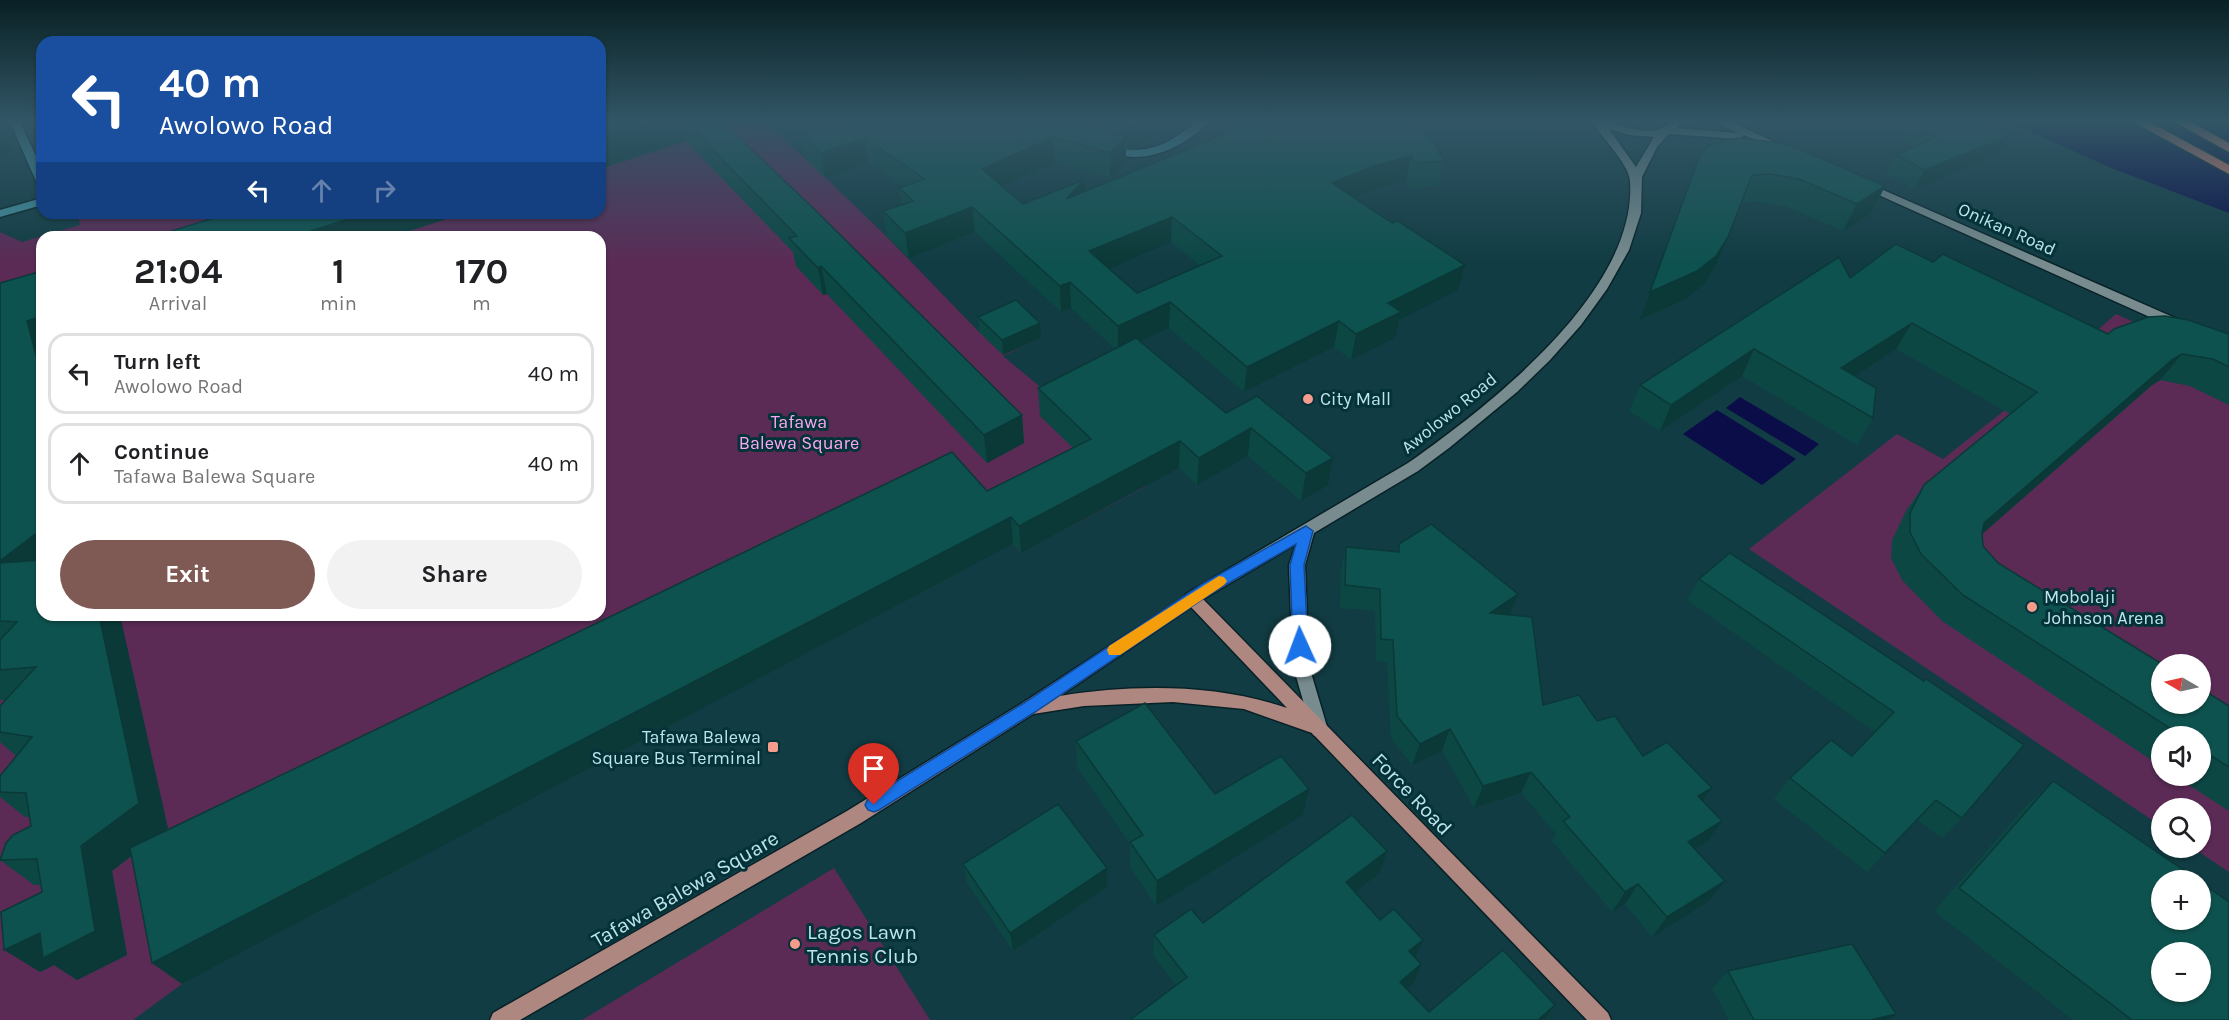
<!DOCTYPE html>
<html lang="en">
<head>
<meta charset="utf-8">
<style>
	body { margin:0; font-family:Karla,sans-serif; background:#f2f2f2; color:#202124; height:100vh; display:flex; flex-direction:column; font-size:22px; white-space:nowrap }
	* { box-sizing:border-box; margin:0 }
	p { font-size:20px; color:#757577 }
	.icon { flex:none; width:33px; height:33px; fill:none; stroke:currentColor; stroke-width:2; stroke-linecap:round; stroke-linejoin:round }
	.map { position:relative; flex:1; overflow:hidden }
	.sheet { position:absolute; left:36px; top:231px; width:570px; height:390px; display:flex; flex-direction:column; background:#fff; border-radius:18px; box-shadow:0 2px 4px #0004 }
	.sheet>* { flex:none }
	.hud { position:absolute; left:36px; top:36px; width:570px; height:183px; border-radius:18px; box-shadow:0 2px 4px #0004; background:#1a4fa0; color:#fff; overflow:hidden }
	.needle { width:39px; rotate:279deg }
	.controls { position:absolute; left:2151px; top:654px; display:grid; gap:12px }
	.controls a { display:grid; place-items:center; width:60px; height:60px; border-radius:50%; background:#fff; box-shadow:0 2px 4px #0004; font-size:30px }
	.pin { position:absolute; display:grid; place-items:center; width:51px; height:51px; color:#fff; margin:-62px -26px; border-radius:50% 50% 50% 0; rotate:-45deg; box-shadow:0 0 6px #0007 }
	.pin .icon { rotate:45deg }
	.me { position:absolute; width:66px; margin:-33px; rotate:358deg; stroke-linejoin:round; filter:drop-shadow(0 0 4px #0008) }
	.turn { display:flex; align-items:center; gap:21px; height:126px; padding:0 24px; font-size:27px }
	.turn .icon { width:78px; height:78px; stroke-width:2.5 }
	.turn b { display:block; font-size:42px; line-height:51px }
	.lanes { display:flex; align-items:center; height:57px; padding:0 24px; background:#0003; justify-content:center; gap:30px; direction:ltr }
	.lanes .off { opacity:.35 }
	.eta { display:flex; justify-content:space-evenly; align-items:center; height:102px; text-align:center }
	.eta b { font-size:36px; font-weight:700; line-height:42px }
	.cta { display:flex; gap:12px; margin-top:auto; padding:12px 24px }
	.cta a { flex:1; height:69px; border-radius:36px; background:#7f5953; color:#fff; font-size:24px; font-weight:700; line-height:69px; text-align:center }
	.cta a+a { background:#f2f2f2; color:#202124 }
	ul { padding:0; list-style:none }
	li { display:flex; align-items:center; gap:18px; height:81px; margin:0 12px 9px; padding:0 12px; border:3px solid #e0e0e0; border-radius:18px }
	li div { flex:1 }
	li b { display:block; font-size:22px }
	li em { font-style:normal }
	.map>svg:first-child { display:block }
	.green { fill:#5b2b56; fill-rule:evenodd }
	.water { fill:#0a0d48 }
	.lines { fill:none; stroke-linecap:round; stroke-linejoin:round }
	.street-casing { stroke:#082126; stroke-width:3 }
	.secondary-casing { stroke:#082126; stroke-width:3 }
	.primary-casing { stroke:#082126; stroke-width:3 }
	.highway-casing { stroke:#082126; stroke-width:3 }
	.street { fill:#42919f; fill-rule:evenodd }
	.secondary { fill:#788c8f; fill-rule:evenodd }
	.primary { fill:#ae8780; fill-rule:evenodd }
	.highway { fill:#f6806b; fill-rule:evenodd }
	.wall { fill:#0c4744; fill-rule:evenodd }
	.shaded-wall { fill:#0a3937 }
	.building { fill:#0e524f; stroke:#0a3937; stroke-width:1.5; fill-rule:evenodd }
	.route { fill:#1a73e8; stroke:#114b97; stroke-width:1.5 }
	.slow { fill:#f59e0b }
	.poi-dot { fill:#f49d8d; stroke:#043239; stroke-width:2 }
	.labels { text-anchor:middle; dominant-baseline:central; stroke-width:6; stroke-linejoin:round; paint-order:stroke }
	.street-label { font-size:18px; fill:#bee3eb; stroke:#043239 }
	.poi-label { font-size:18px; fill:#bee3eb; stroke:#043239; text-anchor:start }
	.park-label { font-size:18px; fill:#fca8f2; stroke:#043239 }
	.near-street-label { font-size:21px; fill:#bee3eb; stroke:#043239 }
	.near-poi-label { font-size:21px; fill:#bee3eb; stroke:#043239; text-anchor:start }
</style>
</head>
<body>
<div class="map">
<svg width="2229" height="1020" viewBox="0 0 2229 1020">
	<rect width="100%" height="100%" fill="#113c43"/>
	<path class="green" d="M600,120H761L808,161L842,149L826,178L887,237L979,332L1017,315L1041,338L1003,356L1062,405L1147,486L1021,553L1013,544L182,984L133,1020H0V232L22,242L80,225L78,213H600ZM42,237H600V615H42Z
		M2116,314L2229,365V872L2193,848H2200V808H2162L2161,826L1749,549L1897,434L1943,459L2005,410ZM2162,664H2200V704H2162ZM2162,736H2200V776H2162Z
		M834,868L930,1020H582Z"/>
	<path class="water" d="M2005,120H2229V213L2109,167Z
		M1740,397L1819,444L1805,456L1726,408Z
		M1717,410L1796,459L1762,485L1683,434Z"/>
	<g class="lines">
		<defs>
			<path id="street" d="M9,120H19L42,169V184L36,181Z
				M1199,120H1211C1187,145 1152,163 1118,155C1112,154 1105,153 1101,149L1106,146C1149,156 1165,146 1199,120Z
				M42,198V205L0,217V210Z"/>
			<path id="secondary" d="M1593,120C1618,120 1651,144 1673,120H1684L1677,128L1738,133L1712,120H1727L1790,149L1785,152L1781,151L1744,135L1739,139L1669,134L1657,147L1642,177L1641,213L1629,250L1607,289L1581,325L1550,360L1517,392L1449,448L1418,471L1314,533L1305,565L1309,666L1328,730L1325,735L1319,737L1313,735L1293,666L1289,565L1296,544L1198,602L1192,604L1186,602L1184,598L1186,594L1408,463C1489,406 1638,291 1630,181C1629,162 1595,132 1593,120ZM1609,129L1629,135L1654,137L1636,167Z
				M1865,182L2182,321L2183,324L2182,327H2172L1861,187L1859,185Z"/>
			<path id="primary" d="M1192,592L1198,594L1608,1013L1611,1020H1587L1312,733L1244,709L1173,702L1084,706L1033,714L861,823L520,1020H490L493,1013L847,811L1024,702ZM1191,607L1287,708C1216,684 1135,684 1060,696Z"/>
			<path id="highway" d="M2130,120H2146L2229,165V174Z
				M2171,120H2187L2229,143V152Z"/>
		</defs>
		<use href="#street" class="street-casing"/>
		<use href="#secondary" class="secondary-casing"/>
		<use href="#primary" class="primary-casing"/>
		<use href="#highway" class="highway-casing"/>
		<use href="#street" class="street"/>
		<use href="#secondary" class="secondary"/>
		<use href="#primary" class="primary"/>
		<use href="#highway" class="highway"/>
	</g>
	<path class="wall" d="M600,120H720L1022,415L1024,443L987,463L827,294L823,295L796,266L793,252L686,141L600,169Z
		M809,120H1166L1136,149H1126V161L1110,178L1054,162L1002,186L1023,204L1085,191L1228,133L1229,123L1444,161L1438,186L1410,188L1406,180L1370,191L1354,198L1392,223L1465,265L1458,290L1399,320L1395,338L1351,360L1334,347L1244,392L1169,328L1140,341L1226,413L1333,458L1328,485L1301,501L1248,456L1197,485L1179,468L1021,553L1013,544L182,984L152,963L131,856L112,871L127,955L77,980L54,965L40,972L42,892L41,885H34L0,860L31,826L30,817H25L0,797V776L16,756L0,742V706L6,700H0V283L42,615L168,828L162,833L987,491L1073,448L1040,416L1038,388L1115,349L1071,308L1061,312L975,232L909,258L887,237L883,211L902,205L899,188L903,186L869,162L825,178L808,161L803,136L822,130ZM1171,242L1200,265L1137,293L1109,268Z
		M1879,120H1983L1996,156L1914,189L1886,174L1896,155L1913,147Z
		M1700,155L1885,186L1871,214L1843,231L1787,207L1758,201L1741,203L1716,265L1704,284L1685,299L1639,320Z
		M1933,262L2108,334H2229V405L2190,386L2160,380L2152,385L1982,534L1983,546L1998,563L2229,706V811L2175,776H2200V736H2162V767L1942,621L1902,580L1891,558L1892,540L1906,511L1924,485L2010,414L1896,349L1855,376L1873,418L1857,445L1742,376L1660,431L1629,411L1640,385L1850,278Z
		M978,317L1040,323L1041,338L1003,355L979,332Z
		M1399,544L1518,594L1510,615L1543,705L1597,721L1643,756L1712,788L1703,801L1722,821L1707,842L1695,849L1725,881L1709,901L1652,937L1625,904L1612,912L1552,841L1556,834L1521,793L1474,808L1442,751L1412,765L1391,738L1387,662L1376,661L1375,611L1340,608L1341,570L1346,547L1397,552Z
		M1699,579L1924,681L1962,818L1942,838L1917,820L1867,872L1774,799L1790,778L1852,756L1875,732L1687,600Z
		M1076,741L1215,794L1309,789L1303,815L1156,906L1130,867V844L1077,767Z
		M2053,781L2229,1020H2073L1934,911L2027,805Z
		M1387,851L1380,873L1354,892L1415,958L1413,984L1407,989L1429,1012L1555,1005L1545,1020H1130L1176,985L1153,955L1154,935L1203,923Z
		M963,864L1107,868V887L1013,951L967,883Z
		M1728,971L1896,1014L1889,1020H1729L1712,989Z"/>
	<path class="shaded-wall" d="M35,120H42V130Z
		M660,120H680L686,141L600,169V139Z
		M1141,120H1166L1136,149L1127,150V125Z
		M0,130L14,149L0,154Z
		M1053,137L1054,162L984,194L982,169Z
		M1126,137V161L1110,178V153Z
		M2007,137L1996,156L1914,189L1925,170Z
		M865,138L869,162L825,178L821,153Z
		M1411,156L1406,180L1370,191L1328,208L1332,183L1374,166Z
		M1084,180L1085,205L1066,199Z
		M1885,186L1871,214L1843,231L1857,204Z
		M972,207L975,232L909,258L905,233Z
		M367,213H465L391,237H292Z
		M1172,217L1171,242L1090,277L1089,251Z
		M1728,237L1716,265L1704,284L1685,299L1639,320L1650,292Z
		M1465,265L1458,290L1399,320L1395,338L1351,360L1356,334L1388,303Z
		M821,266L827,294L823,295L818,268Z
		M1070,282L1071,308L1061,312L1060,286Z
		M1170,302L1169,328L1118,351V326Z
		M42,316V378L27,321Z
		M1339,321L1334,347L1244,392L1247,367Z
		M1040,323L1041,338L1003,355L1002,340Z
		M1912,323L1896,349L1829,393L1841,368Z
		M1754,349L1742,376L1660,431L1671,405Z
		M2182,354L2160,380L2152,385L1964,550L1984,523L2173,359Z
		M1022,415L1024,443L987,463L984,435Z
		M1251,428L1248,456L1197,485L1199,458Z
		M1180,441L1179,468L1021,553L1019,526Z
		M1333,458L1328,485L1301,501L1306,473Z
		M1011,517L1013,544L182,984L152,963Z
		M42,529V577L0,567V561Z
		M1518,594L1509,617L1490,613Z
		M99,615H120L168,828L112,871L127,955L77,980L54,965L40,972L4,950L81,846Z
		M1450,729L1442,751L1412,765L1420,744Z
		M1531,772L1521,793L1474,808L1483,786Z
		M1712,788L1697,809L1698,796Z
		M1309,789L1303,815L1156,906L1157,881Z
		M1722,821L1707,842L1673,862L1688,842Z
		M1387,851L1380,873L1340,903L1346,882Z
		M1107,868V887L1013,951L1010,933Z
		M1725,881L1709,901L1652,937L1667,917Z
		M1638,884L1625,904L1612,912L1625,892Z
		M1423,940L1414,960L1409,951Z
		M1421,964L1413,984L1392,1001L1400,982Z
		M1555,1005L1545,1020H1538Z
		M1896,1014L1889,1020H1870Z"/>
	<path class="building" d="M600,120H660L600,139Z
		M684,120H720L808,203L1022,415L984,435L821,266L818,268L789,238L797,236Z
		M839,120H1073L1126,137L1110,153L1053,137L982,169L1023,204L1084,180L1066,199L1239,128L1229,123L1234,120H1414L1425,135H1429L1444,161L1415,163L1411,156L1374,166L1332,183L1392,223L1398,221L1465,265L1388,303L1401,312L1356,334L1339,321L1247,367L1170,302L1118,326L1070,282L1060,286L972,207L905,233L883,211L913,201L899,188L925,179L865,138L821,153L803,136L843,123ZM1172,217L1222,256L1137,293L1089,251Z
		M1112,120H1141L1136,124L1127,125Z
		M1914,120H1983L2007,137L1925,170L1896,155L1935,137Z
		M1738,138L1781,143L1799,149L1885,186L1857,204L1799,179L1770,174L1752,175L1728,237L1716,256L1697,271L1650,292L1700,155L1710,145Z
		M230,213H367L292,237H152Z
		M1896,244L1933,262L1943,254L2108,334L2114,329L2148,317L2165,316L2188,320L2229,334V367L2213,359L2182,354L2173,359L1984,523L1982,533L1983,546L1998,563L2162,664V704H2200V688L2229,706V767L2200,749V736H2182L1963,595L1921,554L1910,532V513L1924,485L2037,392L1912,323L1841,368L1876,388L1873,418L1754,349L1671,405L1640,385L1839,257L1850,278Z
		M42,271V316L27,321L42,378V529L0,561V283Z
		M1016,300L1040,323L1002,340L978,317Z
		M1136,338L1226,413L1257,396L1333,458L1306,473L1251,428L1199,458L1180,441L1019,526L1011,517L152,963L130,848L952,452L987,491L1091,439L1038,388Z
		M1431,524L1518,594L1490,613L1532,617L1543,705L1579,695L1597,721L1615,716L1643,756L1667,742L1712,788L1698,796L1722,821L1688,842L1725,881L1667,917L1638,884L1625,892L1563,821L1570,817L1531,772L1483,786L1450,729L1420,744L1397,716L1393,640L1381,639L1380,589L1345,585L1346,547L1399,552V544Z
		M1730,553L1924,681L1926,679L2024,745L1962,818L1936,800L1885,853L1790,778L1831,740L1852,756L1894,712L1699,579Z
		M42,560V615H99L139,803L81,846L95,931L43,958L40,933L4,950L1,912L42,892L37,859L0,860L6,843L13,835L31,826L26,793L0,792V776L32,737L0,732V706L36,667L0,670V640L17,622L0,621V563Z
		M1145,703L1215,794L1281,756L1309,789L1157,881L1130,842L1143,835L1076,741Z
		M2053,781L2198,880H2162V920H2200V882L2229,902V1020H2132L1959,888ZM2162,952H2200V992H2162Z
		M1058,804L1107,868L1010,933L963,864Z
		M1352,815L1387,851L1346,882L1380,920L1394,909L1423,940L1409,951L1421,964L1400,982L1429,1012L1503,950L1555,1005L1538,1020H1130L1187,977L1154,935L1191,909L1203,923Z
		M1852,944L1896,1014L1870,1020H1754L1728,971Z"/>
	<linearGradient id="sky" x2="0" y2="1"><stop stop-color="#092125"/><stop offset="0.46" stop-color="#325666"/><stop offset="1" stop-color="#325666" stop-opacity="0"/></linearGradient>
	<rect width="2229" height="263" fill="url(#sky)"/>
	<path class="route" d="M1306,526L1313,531L1304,565L1308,646L1305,650H1295L1293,646L1290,565L1296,544L1215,591L1035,712L879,810L874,812L868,810L865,805L868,799L1024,703L1204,583Z"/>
	<path class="slow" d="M1219,576L1224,577L1227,581L1224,585L1120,655H1109L1107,650L1109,646Z"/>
	<g class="poi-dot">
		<circle cx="1308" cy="399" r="6"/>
		<circle cx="2032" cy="607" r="6"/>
		<rect x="767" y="741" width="12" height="12" rx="3"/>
		<circle cx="795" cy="944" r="6"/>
	</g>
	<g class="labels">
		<g class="street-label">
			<text transform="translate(2007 229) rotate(24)">Onikan Road</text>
			<text transform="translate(1449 413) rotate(-39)">Awolowo Road</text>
		</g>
		<g class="poi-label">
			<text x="1320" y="399">City Mall</text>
			<text x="2044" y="597">Mobolaji<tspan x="2044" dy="21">Johnson Arena</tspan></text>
			<text x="761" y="737" text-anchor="end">Tafawa Balewa<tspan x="761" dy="21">Square Bus Terminal</tspan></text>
		</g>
		<g class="park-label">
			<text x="799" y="422">Tafawa<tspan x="799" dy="21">Balewa Square</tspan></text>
		</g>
		<g class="near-street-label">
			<text transform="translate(1412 794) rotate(46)">Force Road</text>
			<text transform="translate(685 889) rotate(-30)">Tafawa Balewa Square</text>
		</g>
		<g class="near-poi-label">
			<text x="807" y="932">Lagos Lawn<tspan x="807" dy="24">Tennis Club</tspan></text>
		</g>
	</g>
</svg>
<div class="controls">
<a><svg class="needle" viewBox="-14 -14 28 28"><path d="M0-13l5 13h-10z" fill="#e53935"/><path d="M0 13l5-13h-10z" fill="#757577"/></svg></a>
<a><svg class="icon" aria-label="sound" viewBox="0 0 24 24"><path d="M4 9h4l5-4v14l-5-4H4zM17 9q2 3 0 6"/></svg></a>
<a><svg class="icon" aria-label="search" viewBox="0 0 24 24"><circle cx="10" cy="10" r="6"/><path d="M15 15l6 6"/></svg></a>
<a>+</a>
<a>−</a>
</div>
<div class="pin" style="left:874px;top:805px;background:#d93025"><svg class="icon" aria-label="arrive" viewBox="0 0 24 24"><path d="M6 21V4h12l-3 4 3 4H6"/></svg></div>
<svg class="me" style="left:1300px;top:646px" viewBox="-20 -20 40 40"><circle r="19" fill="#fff"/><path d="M0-13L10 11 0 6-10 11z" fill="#1a73e8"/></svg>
<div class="hud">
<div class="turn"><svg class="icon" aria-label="left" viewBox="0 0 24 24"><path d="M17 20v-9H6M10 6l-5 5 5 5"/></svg><div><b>40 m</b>Awolowo Road</div></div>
<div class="lanes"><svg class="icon" aria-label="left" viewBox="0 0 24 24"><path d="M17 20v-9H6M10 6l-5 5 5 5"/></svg><svg class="icon off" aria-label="ahead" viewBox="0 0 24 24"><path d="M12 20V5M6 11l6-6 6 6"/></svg><svg class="icon off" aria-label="right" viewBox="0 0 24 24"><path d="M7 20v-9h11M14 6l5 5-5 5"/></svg></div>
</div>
<section class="sheet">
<div class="eta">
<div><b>21:04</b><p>Arrival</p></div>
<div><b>1</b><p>min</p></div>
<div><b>170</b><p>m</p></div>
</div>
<ul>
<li><svg class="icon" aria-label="left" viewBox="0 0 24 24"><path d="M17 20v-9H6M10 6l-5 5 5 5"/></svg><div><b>Turn left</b><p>Awolowo Road</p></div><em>40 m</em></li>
<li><svg class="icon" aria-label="ahead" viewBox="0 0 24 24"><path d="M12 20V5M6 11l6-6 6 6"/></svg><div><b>Continue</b><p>Tafawa Balewa Square</p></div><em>40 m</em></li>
</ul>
<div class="cta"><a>Exit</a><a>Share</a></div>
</section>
</div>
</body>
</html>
